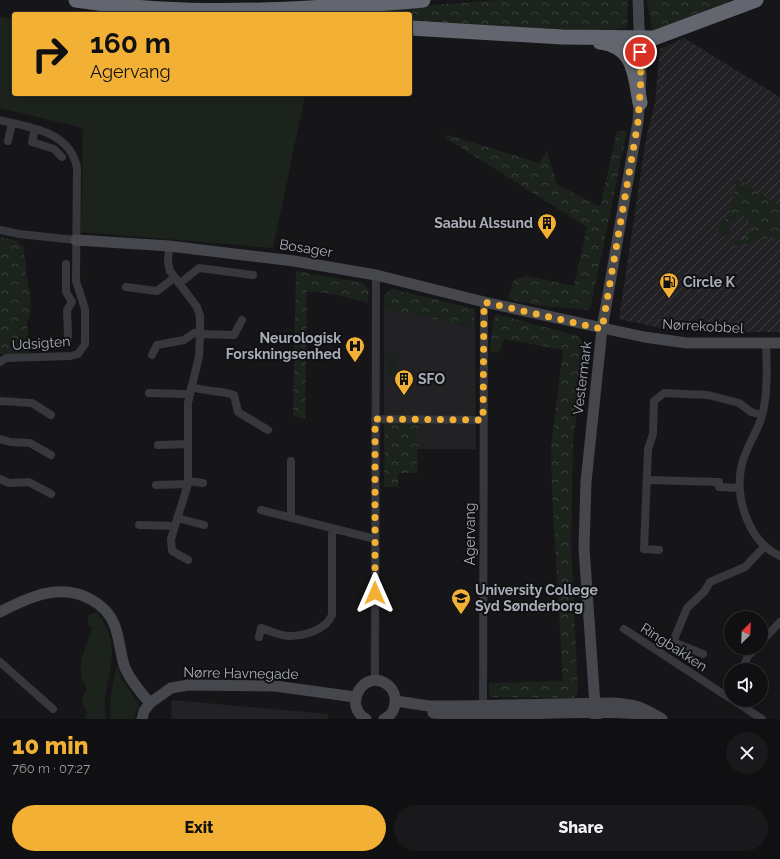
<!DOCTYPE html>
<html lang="en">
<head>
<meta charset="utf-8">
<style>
	body { margin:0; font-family:Raleway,sans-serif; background:#19191b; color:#f1f3f6; height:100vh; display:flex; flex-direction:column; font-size:15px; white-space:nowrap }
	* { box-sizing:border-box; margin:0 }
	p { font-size:13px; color:#9c9d9f }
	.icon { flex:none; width:22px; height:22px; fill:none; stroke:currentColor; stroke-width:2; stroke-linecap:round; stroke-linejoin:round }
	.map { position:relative; height:719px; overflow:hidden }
	.details { display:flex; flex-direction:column; background:#101012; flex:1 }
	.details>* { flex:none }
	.hud { position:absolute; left:12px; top:12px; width:400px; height:84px; border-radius:4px; box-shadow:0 2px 6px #0003,0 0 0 1px #303032; background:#f2b134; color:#111; overflow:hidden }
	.needle { width:26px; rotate:24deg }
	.fabs { position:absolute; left:724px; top:611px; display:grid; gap:8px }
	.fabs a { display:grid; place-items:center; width:44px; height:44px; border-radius:50%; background:#101012; box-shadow:0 2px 6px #0003,0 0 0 1px #303032; font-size:20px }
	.pin { position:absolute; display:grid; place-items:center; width:34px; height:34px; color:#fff; margin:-17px; border:2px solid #fff; border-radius:50%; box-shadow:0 1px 4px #0007 }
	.me { position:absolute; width:44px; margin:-22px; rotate:0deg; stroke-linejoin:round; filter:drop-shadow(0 0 3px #0008) }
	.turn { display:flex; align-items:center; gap:14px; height:84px; padding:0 12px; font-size:18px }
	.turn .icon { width:52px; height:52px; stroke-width:2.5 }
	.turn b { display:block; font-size:28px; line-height:34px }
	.round { display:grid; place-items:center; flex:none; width:42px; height:42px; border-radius:21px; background:#19191b }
	.head { display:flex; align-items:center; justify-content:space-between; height:68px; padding:0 12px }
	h1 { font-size:24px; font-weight:800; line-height:30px; color:#f2b134 }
	.button { display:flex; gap:8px; margin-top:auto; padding:8px 12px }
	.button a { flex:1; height:46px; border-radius:24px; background:#f2b134; color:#111; font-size:16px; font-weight:800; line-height:46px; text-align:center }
	.button a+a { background:#19191b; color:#f1f3f6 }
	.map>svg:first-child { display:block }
	.built { fill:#222225 }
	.industrial { fill:url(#industrial-furrows) }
	.grass { fill:#1c231d }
	.forest { fill:url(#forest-crowns) }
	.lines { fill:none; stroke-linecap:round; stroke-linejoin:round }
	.street { stroke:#37383d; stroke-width:8 }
	.secondary { stroke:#45474d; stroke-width:11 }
	.highway { stroke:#63666e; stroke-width:15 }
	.route { stroke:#f2b134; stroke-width:7; stroke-dasharray:0 12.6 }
	.labels { text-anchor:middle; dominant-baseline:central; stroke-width:4; stroke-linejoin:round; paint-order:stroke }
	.poi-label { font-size:14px; font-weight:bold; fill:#a8adb8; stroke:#111113; text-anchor:start }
	.street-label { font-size:14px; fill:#a8adb8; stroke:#111113 }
</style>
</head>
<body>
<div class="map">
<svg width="780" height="719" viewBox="0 0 780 719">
	<defs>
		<pattern id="industrial-furrows" width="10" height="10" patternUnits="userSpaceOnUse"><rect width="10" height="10" fill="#222225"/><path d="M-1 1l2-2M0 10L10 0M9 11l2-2" fill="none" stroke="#3f3f43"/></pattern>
		<pattern id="forest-crowns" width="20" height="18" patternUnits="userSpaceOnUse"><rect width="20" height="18" fill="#1c231d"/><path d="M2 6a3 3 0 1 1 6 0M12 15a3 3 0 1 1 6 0" fill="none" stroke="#3a403c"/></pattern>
	</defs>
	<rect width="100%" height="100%" fill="#161618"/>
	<path class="built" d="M392,289L475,309L476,449H384V295Z
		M172,700L328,714V719H171Z"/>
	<path class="industrial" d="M684,38L780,97V332H718L669,330L619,319L646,138L655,102L660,49Z"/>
	<path class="grass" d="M0,17L14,19V94H297L305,96L273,248L81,232L83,128L0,108Z
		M387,354L397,355L396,376L386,375Z
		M97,612C129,655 99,676 106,719H84L87,712L81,701L87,688C73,669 86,649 92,628L88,624V615Z
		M117,665L122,680L139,704L134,719H111C108,701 113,683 117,665Z"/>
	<path class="forest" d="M499,0H628L627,27L603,32L410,22V14H341V12Z
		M647,0H732L652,32Z
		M617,131H627L590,310L542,306L508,299L514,280L527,276L574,286L587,227L444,137L448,135L539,163L547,151L557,184L600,207Z
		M737,179L780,206V237C762,236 751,244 734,247V241L742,239L753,227L743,216L731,220L729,235L721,237L717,229L729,214Z
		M0,237L15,240L24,247C23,254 25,256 26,263C27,267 25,271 26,275C29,287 35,312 27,322L29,354H0Z
		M296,271L363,283L369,290L368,303L333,294L307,291L305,418L293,416Z
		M392,289L474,309V328L384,308V295Z
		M497,314L578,336L585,344L573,442L571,547L578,693L573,698L489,697V683L563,681L552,490L551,447L563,350L504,339L499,353L490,352L493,321Z
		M385,423H418L417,473H398V487H384Z"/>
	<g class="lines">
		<path class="street" d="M0,120C31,128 70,131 77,168L76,281L85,309V344L78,354L71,356L6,358L0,362
			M35,129L32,142L54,149L62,157
			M8,141L12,123
			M0,230L19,234L76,240
			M169,246L168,263L170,271L197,307L200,316V334L199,356L188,403V484L171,539L172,551L188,560
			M66,264V292L72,302L67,310L68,336
			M179,284L199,268L253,275
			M126,287L157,291L174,278
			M200,334L234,335L242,320
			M766,343C767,366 768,393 762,416C757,433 746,447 742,464C734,496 748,542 780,556
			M152,355L157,345L184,340L194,333L200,332
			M191,387C206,392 220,390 234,395L238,412L268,430
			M149,393L189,394
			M0,401L32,403L51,415
			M375,419L483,420
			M0,439L10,442L30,443L51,455
			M158,445L188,444
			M291,461V518
			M0,479L9,483L29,482L51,494
			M648,480L719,482V487L739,488
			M188,481L203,483
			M156,485L188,484
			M261,510L375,539
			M177,518L204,525
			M139,525L174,526
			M659,550L644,549L648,449L653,434L654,401L664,393L708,395L739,403L751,412L762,415
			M624,629L731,699
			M259,637L261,628C269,630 280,636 289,636C304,636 326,630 332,615V528
			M761,642L780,622
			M703,654L673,642L687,608L704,592L710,582L745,567L765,546
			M0,662L53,709
			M742,670L748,656L756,648
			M375,681L376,275
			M733,700L762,719
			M483,711L484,302"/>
		<path class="secondary" d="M76,240L169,246L294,261L376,275L484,302L644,337L687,343H780
			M0,612C29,597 60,582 92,600C101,605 110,614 114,624C120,638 120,654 125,668C131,681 140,692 150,703
			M396,701L429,706H460L613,703C639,705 641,707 662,719
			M433,713C505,719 579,707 651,715
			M142,719L144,711L150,703L171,688L188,685L275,686L355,697
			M366,719C341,704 366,667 388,685C393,689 396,696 395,702C395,709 391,716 384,719
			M596,719L584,548L586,482L602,329L638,122L641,78L638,0"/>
		<path class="highway" d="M76,0C164,14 253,12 341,6C368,4 396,3 423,0
			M410,28L562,37L654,38L756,0
			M600,42C635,46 635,75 640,103"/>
	</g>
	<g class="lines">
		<path class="route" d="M375,593V419L483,420L484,302L602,329L638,122L641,78L640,52"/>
	</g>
	<defs>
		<symbol id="building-pin" viewBox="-11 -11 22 30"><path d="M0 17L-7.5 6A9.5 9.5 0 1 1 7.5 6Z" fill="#f2b134" stroke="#111113"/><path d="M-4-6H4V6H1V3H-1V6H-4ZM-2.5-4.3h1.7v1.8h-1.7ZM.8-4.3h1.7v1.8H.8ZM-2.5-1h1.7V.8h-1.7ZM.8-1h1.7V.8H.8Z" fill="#111"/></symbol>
		<symbol id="fuel-pin" viewBox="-11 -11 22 30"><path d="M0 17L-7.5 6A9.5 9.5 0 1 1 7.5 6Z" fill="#f2b134" stroke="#111113"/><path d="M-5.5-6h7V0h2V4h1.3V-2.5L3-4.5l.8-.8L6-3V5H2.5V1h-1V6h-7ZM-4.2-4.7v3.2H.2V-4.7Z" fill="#111"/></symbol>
		<symbol id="hospital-pin" viewBox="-11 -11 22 30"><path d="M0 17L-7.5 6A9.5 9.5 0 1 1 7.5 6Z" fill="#f2b134" stroke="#111113"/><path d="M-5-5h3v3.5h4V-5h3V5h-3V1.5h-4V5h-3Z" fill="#111"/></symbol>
		<symbol id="school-pin" viewBox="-11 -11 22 30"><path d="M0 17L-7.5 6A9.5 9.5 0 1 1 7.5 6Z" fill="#f2b134" stroke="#111113"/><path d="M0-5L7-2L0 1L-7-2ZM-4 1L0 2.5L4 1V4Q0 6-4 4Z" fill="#111"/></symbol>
	</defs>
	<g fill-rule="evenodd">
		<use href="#building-pin" x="536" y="212" width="22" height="30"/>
		<use href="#fuel-pin" x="658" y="271" width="22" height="30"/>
		<use href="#hospital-pin" x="344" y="335" width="22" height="30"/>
		<use href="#building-pin" x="393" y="368" width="22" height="30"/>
		<use href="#school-pin" x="450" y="587" width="22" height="30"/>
	</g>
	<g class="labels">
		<g class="poi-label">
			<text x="533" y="223" text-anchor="end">Saabu Alssund</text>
			<text x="683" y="282">Circle K</text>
			<text x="341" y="338" text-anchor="end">Neurologisk<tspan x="341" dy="16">Forskningsenhed</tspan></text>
			<text x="418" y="379">SFO</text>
			<text x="475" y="590">University College<tspan x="475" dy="16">Syd Sønderborg</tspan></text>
		</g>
		<g class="street-label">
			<text transform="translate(306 248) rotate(9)">Bosager</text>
			<text transform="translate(703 326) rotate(3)">Nørrekobbel</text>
			<text transform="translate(41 343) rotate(-4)">Udsigten</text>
			<text transform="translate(582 378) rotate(-83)">Vestermark</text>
			<text transform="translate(470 534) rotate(-90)">Agervang</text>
			<text transform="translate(674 647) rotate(33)">Ringbakken</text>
			<text transform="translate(241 673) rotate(1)">Nørre Havnegade</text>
		</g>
	</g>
</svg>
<div class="fabs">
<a><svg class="needle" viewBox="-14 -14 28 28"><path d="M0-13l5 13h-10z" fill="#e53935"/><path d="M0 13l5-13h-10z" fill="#9c9d9f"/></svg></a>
<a><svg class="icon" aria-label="sound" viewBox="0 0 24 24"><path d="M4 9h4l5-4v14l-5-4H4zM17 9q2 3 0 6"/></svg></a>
</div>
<div class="pin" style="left:640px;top:52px;background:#d93025"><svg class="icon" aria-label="arrive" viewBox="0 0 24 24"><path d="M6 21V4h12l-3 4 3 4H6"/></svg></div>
<svg class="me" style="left:375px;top:593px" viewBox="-20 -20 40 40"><path d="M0-17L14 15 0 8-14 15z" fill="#f2b134" stroke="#fff" stroke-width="4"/></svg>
<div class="hud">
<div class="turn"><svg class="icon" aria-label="right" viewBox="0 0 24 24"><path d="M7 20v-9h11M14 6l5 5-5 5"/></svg><div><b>160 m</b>Agervang</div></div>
</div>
</div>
<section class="details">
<div class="head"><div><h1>10 min</h1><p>760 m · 07:27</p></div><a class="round"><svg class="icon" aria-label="close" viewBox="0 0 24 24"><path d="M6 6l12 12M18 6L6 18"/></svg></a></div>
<div class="button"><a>Exit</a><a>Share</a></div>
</section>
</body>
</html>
